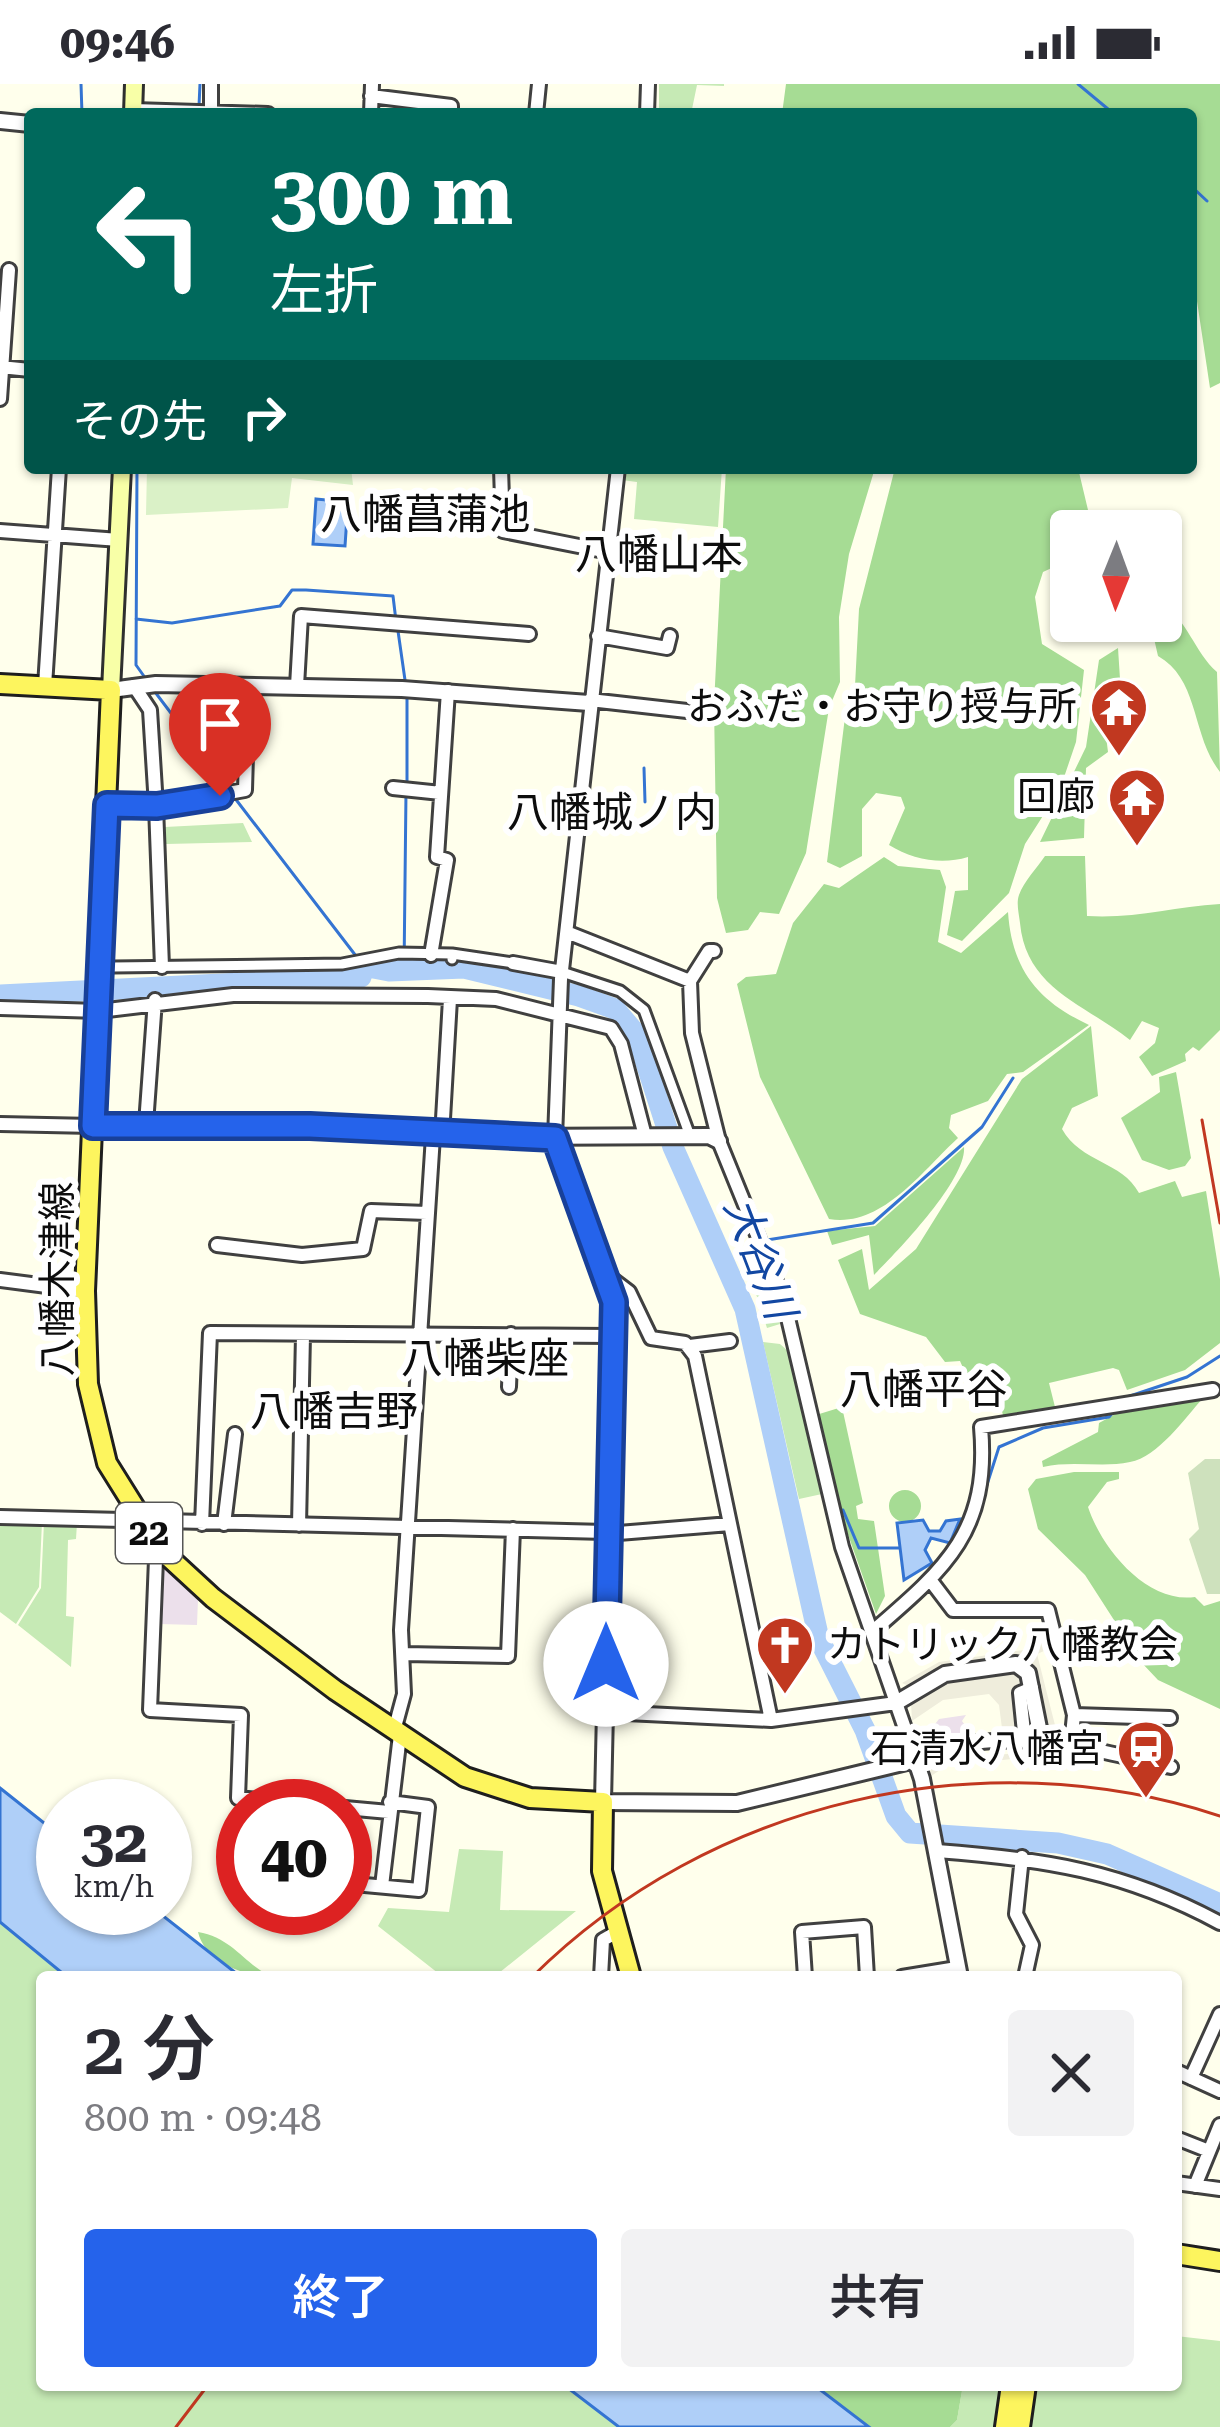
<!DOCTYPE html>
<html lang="ja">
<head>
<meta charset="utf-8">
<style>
	body { margin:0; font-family:"Roboto Serif","Noto Sans JP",serif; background:#f2f2f3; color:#2b2b33; height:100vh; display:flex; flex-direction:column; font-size:45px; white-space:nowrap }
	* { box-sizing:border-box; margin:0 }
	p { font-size:39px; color:#7c7c81 }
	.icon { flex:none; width:66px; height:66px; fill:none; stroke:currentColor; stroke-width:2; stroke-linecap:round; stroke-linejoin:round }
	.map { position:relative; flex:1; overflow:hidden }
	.details { position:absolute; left:36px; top:1887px; width:1146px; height:420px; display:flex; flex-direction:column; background:#fff; border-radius:12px; box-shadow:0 3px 9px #0004 }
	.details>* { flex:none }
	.banner { position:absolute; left:24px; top:24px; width:1173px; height:366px; border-radius:12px; box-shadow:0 3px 9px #0004; background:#00695c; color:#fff; overflow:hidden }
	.needle { width:78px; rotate:181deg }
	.fabs { position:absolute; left:1050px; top:426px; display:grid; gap:24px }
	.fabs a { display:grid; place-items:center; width:132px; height:132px; border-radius:12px; background:#fff; box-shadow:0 3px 9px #0004; font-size:60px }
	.speed { position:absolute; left:36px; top:1695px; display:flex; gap:24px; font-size:60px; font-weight:700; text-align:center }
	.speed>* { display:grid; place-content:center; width:156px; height:156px; border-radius:50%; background:#fff; box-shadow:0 3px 9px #0004; line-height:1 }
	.speed small { font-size:30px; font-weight:400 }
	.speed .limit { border:18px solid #d22; background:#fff; color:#111 }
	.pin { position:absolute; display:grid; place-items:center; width:102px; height:102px; color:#fff; margin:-123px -51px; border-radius:50% 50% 50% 0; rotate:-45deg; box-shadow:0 0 12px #0007 }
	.pin .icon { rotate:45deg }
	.me { position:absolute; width:132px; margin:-66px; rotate:0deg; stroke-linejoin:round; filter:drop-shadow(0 0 9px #0008) }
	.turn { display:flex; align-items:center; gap:42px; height:252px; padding:0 48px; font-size:54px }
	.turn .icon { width:156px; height:156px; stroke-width:2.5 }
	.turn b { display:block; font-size:84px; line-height:102px }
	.then { display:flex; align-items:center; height:114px; padding:0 48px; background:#0003; gap:24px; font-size:45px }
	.round { display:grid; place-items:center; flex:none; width:126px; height:126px; border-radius:12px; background:#f2f2f3 }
	.headline { display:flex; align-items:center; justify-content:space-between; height:204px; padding:0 48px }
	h1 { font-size:72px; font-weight:600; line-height:90px }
	.primary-button { display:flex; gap:24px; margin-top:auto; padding:24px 48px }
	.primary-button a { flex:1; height:138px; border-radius:12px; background:#2563eb; color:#fff; font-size:48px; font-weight:600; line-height:138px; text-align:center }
	.primary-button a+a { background:#f2f2f3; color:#2b2b33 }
	.status { display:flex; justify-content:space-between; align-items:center; height:84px; padding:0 60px; background:#fff; direction:ltr }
	.status svg { height:33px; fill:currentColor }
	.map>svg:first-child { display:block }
	.industrial { fill:#ece0eb }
	.green { fill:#c6eab5 }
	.forest { fill:#a6dc94 }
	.cemetery { fill:#cee1bd }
	.pitch { fill:#daf1c7 }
	.plaza { fill:#efeddc }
	.water { fill:#afcff8; stroke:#3474d2; stroke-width:3 }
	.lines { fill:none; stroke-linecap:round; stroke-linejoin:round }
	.stream { stroke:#3474d2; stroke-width:3 }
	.river { stroke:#afcff8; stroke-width:21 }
	.pedestrian-casing { stroke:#404040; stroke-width:15 }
	.minor-casing { stroke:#404040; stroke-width:18 }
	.tertiary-casing { stroke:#404040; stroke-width:20 }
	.secondary-casing { stroke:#2f2f2f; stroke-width:22 }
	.primary-casing { stroke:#1e1e1e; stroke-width:24 }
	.pedestrian { stroke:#fff; stroke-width:9 }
	.minor { stroke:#fff; stroke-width:12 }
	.tertiary { stroke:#fff; stroke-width:14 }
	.secondary { stroke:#f8ffa7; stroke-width:16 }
	.primary { stroke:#fdf55e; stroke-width:18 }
	.rail { stroke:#c13820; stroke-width:3 }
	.route-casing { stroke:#184099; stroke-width:30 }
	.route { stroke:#2563eb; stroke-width:21 }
	.labels { text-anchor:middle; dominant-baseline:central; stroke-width:12; stroke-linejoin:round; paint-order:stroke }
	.shield { fill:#fff; stroke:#565656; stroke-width:3 }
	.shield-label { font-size:36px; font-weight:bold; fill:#0d0d0d }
	.poi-label { font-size:39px; fill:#0d0d0d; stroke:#fff; text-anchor:end }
	.street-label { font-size:39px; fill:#0d0d0d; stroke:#fff }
	.neighbourhood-label { font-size:42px; fill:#0d0d0d; stroke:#fff }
	.water-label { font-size:42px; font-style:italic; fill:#1247a2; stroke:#fff }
</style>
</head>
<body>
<div class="status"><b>09:46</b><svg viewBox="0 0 49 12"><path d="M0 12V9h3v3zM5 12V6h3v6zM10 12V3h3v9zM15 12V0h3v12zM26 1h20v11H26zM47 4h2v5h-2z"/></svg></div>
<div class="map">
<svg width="1220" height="2343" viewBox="0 0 1220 2343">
	<rect width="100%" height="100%" fill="#ffffec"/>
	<path class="industrial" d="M162,1482L198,1515L197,1541L159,1540Z
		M966,1631L962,1637L971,1649L921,1658L939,1635Z"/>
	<path class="green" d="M659,0H724V2L697,1L691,30H659Z
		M624,384H722L718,443L634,435L637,398L622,396Z
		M243,739L252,758L166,760L165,743Z
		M762,1187L780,1240L767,1244L750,1191Z
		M763,1258L780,1260L788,1267L822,1410L799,1415Z
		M0,1437L42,1438L39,1503L16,1540L0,1528Z
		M44,1438L77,1439L76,1455L68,1456L66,1532L74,1533L71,1583L18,1541L41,1504Z
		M459,1765L503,1767L500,1826L576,1827L494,1893H443L378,1842L388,1824L449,1828Z
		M0,1838L67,1893H42V2301H564L619,2343H0Z
		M1176,2252L1220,2257V2343H950L957,2336L963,2301H1176Z"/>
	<path class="forest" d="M786,0H1220V299L1210,304L1191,177V30H782Z
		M726,384H875L849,470L839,533L840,598L829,624L806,769L779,830L760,828L748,846L726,849L717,814L714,620Z
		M895,384H1078L1093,447H1071V475L1043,488L1035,513L1042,560L1084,586L1076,658L1060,705L1025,760L1009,809L962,857L947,851L955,807L968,806V773C942,781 913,776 889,761L905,724L901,713L876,709L862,725V772L840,784L827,778L846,625L855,602L859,525Z
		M1161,519C1186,533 1195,569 1217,588L1220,688C1191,651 1200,596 1158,572L1150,537H1161Z
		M1118,564L1120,595L1107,605L1103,628L1108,668L1086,684L1084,754L1040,758L1086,663L1099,576Z
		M1045,772H1085L1087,832C1134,835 1173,823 1220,820V946L1199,967L1193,963L1185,970L1186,977L1152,992L1139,973L1155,959L1159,944L1142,937L1130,956C1085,920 1026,905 1020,839C1019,830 1016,819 1019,811C1024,797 1037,784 1045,772Z
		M884,773L898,782L940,786L946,803L938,858L961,869L1008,828C1012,886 1038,917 1089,941L1023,988L1007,990L988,1017L951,1031L949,1044L958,1054C922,1087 882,1144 829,1135L760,993L737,900L746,893L776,890L793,839L824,800L839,804Z
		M1091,942L1098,1012L1072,1024L1062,1045C1081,1079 1122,1077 1139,1109L1175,1097L1182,1113L1206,1107L1220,1195V1259L1185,1286L1127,1306L1119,1286L1113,1284L1049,1299L1056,1327L1004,1335L998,1312L976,1313L960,1277L945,1278L926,1253L860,1230L838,1176L862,1165L869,1206L916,1165L1022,995Z
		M1176,988L1191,1074L1185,1082L1169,1086L1142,1076L1121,1034L1160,1008L1159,993Z
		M964,1063C967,1095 899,1166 874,1191L869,1151L832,1161L827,1147L875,1142Z
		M1203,1314C1185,1334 1158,1373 1130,1378C1102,1384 1072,1376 1043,1383L1042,1377L1098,1348L1099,1339L1121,1327Z
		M842,1323L863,1419L856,1422L858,1435L874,1437L885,1512L876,1530L838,1422L816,1331Z
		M1074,1388H1119V1395L1107,1398L1088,1423C1101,1463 1146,1520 1195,1513L1204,1522L1220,1517V1625L1158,1596L1141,1578L1085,1491L1038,1445L1028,1405L1036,1395Z
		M889 1422a16 16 0 1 1 32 0a16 16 0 1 1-32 0Z
		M198,1848C233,1854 244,1880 272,1893C246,1893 205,1878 198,1848Z
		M814,2301L944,2303L963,2301L957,2336L950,2343H869Z"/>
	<path class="cemetery" d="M1205,1375H1220V1510H1207L1189,1455L1199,1445L1188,1389Z"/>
	<path class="pitch" d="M147,384H351L353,401L292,394L288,424L146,431Z"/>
	<path class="plaza" d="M1048,1554L1051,1564L1037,1570L1057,1649L1069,1648L1067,1656L1050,1654L1032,1584L1019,1574L943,1587L911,1603L902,1599L939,1578L1031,1565Z
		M1014,1585L1025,1597L1013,1609L1020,1652H1003L999,1621L989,1610L943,1616L912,1637L911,1618L948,1595Z
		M956,1664L958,1673L1008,1670L1012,1675L946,1682L928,1694L936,1670Z"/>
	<path class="water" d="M316,415L348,418L345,462L313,460Z
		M960,1435L950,1459L931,1454L925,1466L932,1479L904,1496L897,1439L923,1436L929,1447H940L946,1437Z
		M0,1704L63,1754V1824H153L241,1893H67L0,1838Z
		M564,2301H814L869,2343H619Z"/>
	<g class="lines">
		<path class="stream" d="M81,0L82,30
			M1078,0L1114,30
			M199,22L200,0
			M1191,102L1207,117
			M137,384L136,581L146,595
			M136,535L172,539L280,522L292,506H306L393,512L396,537
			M398,547L406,603
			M155,608L229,706
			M407,612V698
			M644,684L645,718
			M234,713L356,872
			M404,887L406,708
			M767,1156L873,1139L982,1043L1013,994
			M1124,1314L1187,1293L1220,1272
			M984,1410L999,1363L1043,1344L1109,1333L1115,1326
			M843,1426L859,1464H899"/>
		<path class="river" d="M0,911L361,893L363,882L389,887L464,884L579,912L615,925L637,951L673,1063L745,1225L819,1555L865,1646L896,1732L910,1749L1058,1759L1107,1770L1220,1820"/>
		<defs>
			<path id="pedestrian" d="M452,870L513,879
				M113,883L342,880L399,869L452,870V875
				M562,888L620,907L644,926L690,1052"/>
			<path id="minor" d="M371,12L451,22V30
				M133,26L268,30
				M211,27V0
				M371,30L372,0
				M536,30L539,0
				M647,30L648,0
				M0,283L30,286
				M0,315L9,186
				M501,384L503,447L609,468
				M0,447L119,456
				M598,552L667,564L670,552
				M45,602L59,384
				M134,602L150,626L156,722L245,706L248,601
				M297,602L301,532L529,550
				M590,616L687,627
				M393,704L441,709
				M107,721L156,722L162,883
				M569,849L690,897L692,949L719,1057L784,1217L842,1463L909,1656
				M431,871L447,776L437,773L448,607
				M513,879L562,888
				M690,897L709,867H714
				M0,924L99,927L233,911L428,912L496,915L611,944L621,960L645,1052
				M0,1040L93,1042
				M146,1040L155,916
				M442,1052L450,915
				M555,1054L561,895L618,384
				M217,1161L302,1171L363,1165L371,1127L427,1129
				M608,1192L629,1208L651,1254L685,1259L695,1272L771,1636
				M0,1196L85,1207
				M690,1262L730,1257
				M509,1303L511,1250
				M0,1433L606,1448
				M202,1440L210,1249L612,1252
				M224,1440L235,1350
				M299,1441L303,1251
				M606,1450L730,1440
				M162,1467L156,1475L150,1626L241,1631L238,1714L321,1722
				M931,1497L953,1526H1048L1074,1631L1071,1661
				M873,1547C946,1484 990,1447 981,1343L1213,1306
				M405,1570L508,1572L513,1445
				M606,1628L771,1636L896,1619
				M1074,1631L1170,1634
				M394,1647L404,1610L401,1546L433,1052
				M1025,1658L1020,1609L1032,1604
				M915,1676C995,1638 1088,1664 1171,1683
				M345,1724L389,1728
				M937,1767C1044,1775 1124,1787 1220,1839
				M1022,1773L1016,1830L1032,1861L1025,1893
				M354,1800L419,1806L428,1723L390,1718
				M382,1802L400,1651
				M601,1893L603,1856L617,1848
				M805,1893L802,1848L864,1843L867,1893
				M902,1893L957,1884
				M1176,1987L1220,2007
				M1191,1994L1220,1930
				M1176,2054L1209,2067
				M1176,2099L1220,2105
				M1195,2102L1220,2041"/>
			<path id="tertiary" d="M0,37L30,40
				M111,606L156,600L402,605L589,619
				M93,1042H310L507,1053L709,1052L719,1057
				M555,1054L614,1218L603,1718L737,1719L915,1676
				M896,1619L945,1590L1016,1580L1028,1589L1042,1659
				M909,1656L922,1695L960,1893"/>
			<path id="secondary" d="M133,30L134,0
				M111,606L122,384"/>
			<path id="primary" d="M0,600L111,606L85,1207L88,1300L107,1379L162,1467L213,1514L335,1606L465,1693L530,1714L603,1718L602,1787L631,1893
				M1176,2170L1220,2177
				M1005,2343L1011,2301
				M1020,2343L1026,2301"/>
		</defs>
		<use href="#pedestrian" class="pedestrian-casing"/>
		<use href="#minor" class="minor-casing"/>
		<use href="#tertiary" class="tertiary-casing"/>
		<use href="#secondary" class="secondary-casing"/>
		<use href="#primary" class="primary-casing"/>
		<use href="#pedestrian" class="pedestrian"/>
		<use href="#minor" class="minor"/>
		<use href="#tertiary" class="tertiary"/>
		<use href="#secondary" class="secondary"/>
		<use href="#primary" class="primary"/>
		<path class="rail" d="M1202,1036L1220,1139
			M532,1893C710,1716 982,1654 1220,1732
			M176,2343L208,2301"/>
	</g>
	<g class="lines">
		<defs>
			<path id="route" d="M220,712L157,722L107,721L93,1042H310L555,1054L614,1218L606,1580"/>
		</defs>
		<use href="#route" class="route-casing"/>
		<use href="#route" class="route"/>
	</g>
	<defs>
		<symbol id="temple-pin" viewBox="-11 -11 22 30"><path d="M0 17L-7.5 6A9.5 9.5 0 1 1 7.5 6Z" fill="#c13820" stroke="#fff"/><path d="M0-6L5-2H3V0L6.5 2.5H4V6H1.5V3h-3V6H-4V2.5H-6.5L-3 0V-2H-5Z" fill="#fff"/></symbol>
		<symbol id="church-pin" viewBox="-11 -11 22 30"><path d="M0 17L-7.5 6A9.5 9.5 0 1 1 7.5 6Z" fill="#c13820" stroke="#fff"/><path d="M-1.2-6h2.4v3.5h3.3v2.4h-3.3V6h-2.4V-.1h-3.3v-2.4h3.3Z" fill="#fff"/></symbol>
		<symbol id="station-pin" viewBox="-11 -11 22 30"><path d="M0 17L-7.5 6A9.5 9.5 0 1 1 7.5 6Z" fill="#c13820" stroke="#fff"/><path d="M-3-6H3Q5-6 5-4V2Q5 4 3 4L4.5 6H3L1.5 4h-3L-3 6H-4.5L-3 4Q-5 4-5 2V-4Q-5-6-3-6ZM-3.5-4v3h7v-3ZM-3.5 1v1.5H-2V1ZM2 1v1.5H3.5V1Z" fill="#fff"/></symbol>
	</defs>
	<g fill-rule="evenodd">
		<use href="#temple-pin" x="1086" y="590" width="66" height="90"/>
		<use href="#temple-pin" x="1104" y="680" width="66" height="90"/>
		<use href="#church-pin" x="752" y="1528" width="66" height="90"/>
		<use href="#station-pin" x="1113" y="1632" width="66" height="90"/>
	</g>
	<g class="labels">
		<rect class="shield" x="116" y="1419" width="66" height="60" rx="9"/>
		<g class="shield-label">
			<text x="149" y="1449">22</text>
		</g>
		<g class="poi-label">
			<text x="1077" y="623">おふだ・お守り授与所</text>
			<text x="1095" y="713">回廊</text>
			<text x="827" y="1561" text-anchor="start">カトリック八幡教会</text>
			<text x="1104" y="1665">石清水八幡宮</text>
		</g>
		<g class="street-label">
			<text transform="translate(58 1195) rotate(-90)">八幡木津線</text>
		</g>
		<g class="neighbourhood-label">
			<text x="425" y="430">八幡菖蒲池</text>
			<text x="659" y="470">八幡山本</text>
			<text x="612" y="728">八幡城ノ内</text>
			<text x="485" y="1274">八幡柴座</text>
			<text x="924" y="1305">八幡平谷</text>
			<text x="334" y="1327">八幡吉野</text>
		</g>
		<g class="water-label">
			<text transform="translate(760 1174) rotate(69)">大谷川</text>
		</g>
	</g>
</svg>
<div class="fabs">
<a><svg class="needle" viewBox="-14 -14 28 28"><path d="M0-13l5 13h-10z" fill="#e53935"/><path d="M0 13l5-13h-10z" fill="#7c7c81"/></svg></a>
</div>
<div class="speed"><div>32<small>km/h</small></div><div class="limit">40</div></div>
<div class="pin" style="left:220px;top:712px;background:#d93025"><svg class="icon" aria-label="arrive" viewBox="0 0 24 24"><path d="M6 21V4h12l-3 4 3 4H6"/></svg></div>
<svg class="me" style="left:606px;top:1580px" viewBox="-20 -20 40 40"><circle r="19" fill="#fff"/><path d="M0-13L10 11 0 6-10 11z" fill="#2563eb"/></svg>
<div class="banner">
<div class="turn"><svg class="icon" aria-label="left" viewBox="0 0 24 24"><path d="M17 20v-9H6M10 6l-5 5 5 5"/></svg><div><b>300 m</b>左折</div></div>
<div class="then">その先<svg class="icon" aria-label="right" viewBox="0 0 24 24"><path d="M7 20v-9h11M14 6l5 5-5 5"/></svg></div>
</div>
<section class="details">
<div class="headline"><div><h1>2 分</h1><p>800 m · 09:48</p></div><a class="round"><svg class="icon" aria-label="close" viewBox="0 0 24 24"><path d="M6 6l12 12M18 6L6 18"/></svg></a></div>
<div class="primary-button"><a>終了</a><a>共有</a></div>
</section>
</div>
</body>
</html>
